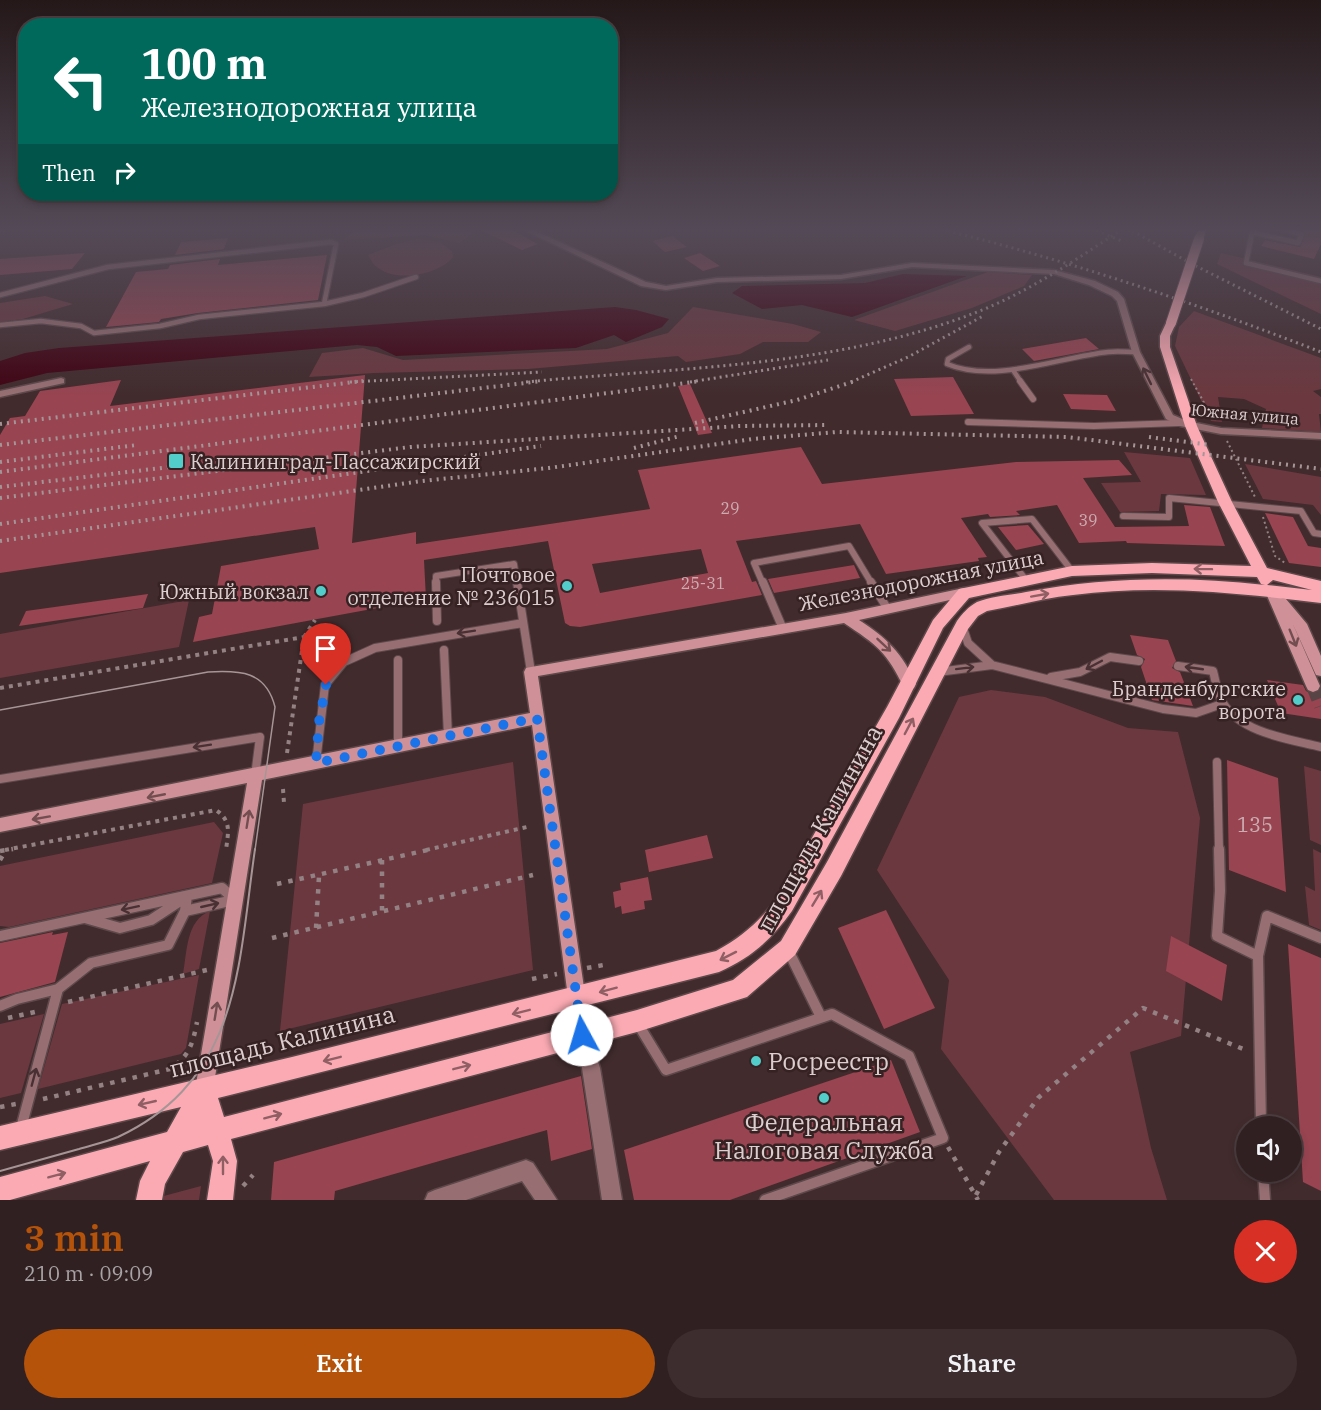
<!DOCTYPE html>
<html lang="en">
<head>
<meta charset="utf-8">
<style>
	body { margin:0; font-family:"IBM Plex Serif",serif; background:#3d2d2f; color:#f1f3f6; height:100vh; display:flex; flex-direction:column; font-size:22px; white-space:nowrap }
	* { box-sizing:border-box; margin:0 }
	p { font-size:20px; color:#a8a3a5 }
	.icon { flex:none; width:33px; height:33px; fill:none; stroke:currentColor; stroke-width:2; stroke-linecap:round; stroke-linejoin:round }
	.map { position:relative; height:1200px; overflow:hidden }
	.side { display:flex; flex-direction:column; background:#312022; flex:1 }
	.side>* { flex:none }
	.top-card { position:absolute; left:18px; top:18px; width:600px; height:183px; border-radius:24px; box-shadow:0 3px 9px #0003,0 0 0 2px #4c3e40; background:#00695c; color:#fff; overflow:hidden }
	.buttons { position:absolute; left:1236px; top:1116px; display:grid; gap:12px }
	.buttons a { display:grid; place-items:center; width:66px; height:66px; border-radius:50%; background:#312022; box-shadow:0 3px 9px #0003,0 0 0 2px #4c3e40; font-size:30px }
	.pin { position:absolute; display:grid; place-items:center; width:51px; height:51px; color:#fff; margin:-62px -26px; border-radius:50% 50% 50% 0; rotate:-45deg; box-shadow:0 0 6px #0007 }
	.pin .icon { rotate:45deg }
	.me { position:absolute; width:66px; margin:-33px; rotate:354deg; stroke-linejoin:round; filter:drop-shadow(0 0 4px #0008) }
	.turn { display:flex; align-items:center; gap:21px; height:126px; padding:0 24px; font-size:27px }
	.turn .icon { width:78px; height:78px; stroke-width:2.5 }
	.turn b { display:block; font-size:42px; line-height:51px }
	.then { display:flex; align-items:center; height:57px; padding:0 24px; background:#0003; gap:12px; font-size:22px }
	.round { display:grid; place-items:center; flex:none; width:63px; height:63px; border-radius:32px; background:#3d2d2f }
	.overview { display:flex; align-items:center; justify-content:space-between; height:102px; padding:0 24px }
	h1 { font-size:36px; font-weight:600; line-height:45px; color:#b45309 }
	.cta { display:flex; gap:12px; margin-top:auto; padding:12px 24px }
	.cta a { flex:1; height:69px; border-radius:36px; background:#b45309; color:#fff; font-size:24px; font-weight:600; line-height:69px; text-align:center }
	.cta a+a { background:#3d2d2f; color:#f1f3f6 }
	.map>svg:first-child { display:block }
	.green { fill:#6b383f }
	.water { fill:#400313 }
	.building { fill:#984451; fill-rule:evenodd }
	.lines { fill:none; stroke-linecap:round; stroke-linejoin:round }
	.secondary-tunnel { stroke:#584345; stroke-width:14; stroke-dasharray:14 7; stroke-linecap:butt }
	.lane-far3-casing { stroke:#5d484a; stroke-width:7 }
	.lane-far2-casing { stroke:#5d484a; stroke-width:8 }
	.lane-far1-casing { stroke:#5d484a; stroke-width:10 }
	.lane-casing { stroke:#5d484a; stroke-width:13 }
	.street-casing { stroke:#5d484a; stroke-width:3 }
	.secondary-casing { stroke:#5d484a; stroke-width:3 }
	.primary-casing { stroke:#5d484a; stroke-width:3 }
	.path-far2 { stroke:#938183; stroke-width:2; stroke-dasharray:2 3; stroke-linecap:butt }
	.path-far1 { stroke:#938183; stroke-width:4; stroke-dasharray:4 5; stroke-linecap:butt }
	.path { stroke:#938183; stroke-width:4.5; stroke-dasharray:4.5 7; stroke-linecap:butt }
	.lane-far3 { stroke:#976f73; stroke-width:4.5 }
	.lane-far2 { stroke:#976f73; stroke-width:6 }
	.lane-far1 { stroke:#976f73; stroke-width:8 }
	.lane { stroke:#976f73; stroke-width:10 }
	.street { fill:#976f73; fill-rule:evenodd }
	.secondary { fill:#cf9197; fill-rule:evenodd }
	.primary { fill:#fbaab3; fill-rule:evenodd }
	.tram-far1 { stroke:#a69597; stroke-width:1.5 }
	.tram { stroke:#a69597; stroke-width:2 }
	.rail-far1 { stroke:#a69597; stroke-width:3; stroke-dasharray:2 4; stroke-linecap:butt }
	.rail { stroke:#a69597; stroke-width:4; stroke-dasharray:2 5; stroke-linecap:butt }
	.primary-bridge-casing { stroke:#5d484a; stroke-width:12; stroke-linecap:butt }
	.primary-bridge { stroke:#fbaab3; stroke-width:10 }
	.oneway { stroke:#493133 }
	.oneway2 { stroke:#8f5f64 }
	.oneway3 { stroke:#734e51 }
	.route { stroke:#1a73e8; stroke-width:10; stroke-dasharray:0 18 }
	.poi-dot { fill:#53cdca; stroke:#362123; stroke-width:2 }
	.labels { text-anchor:middle; dominant-baseline:central; stroke-width:5; stroke-linejoin:round; paint-order:stroke }
	.far-street-label { font-size:16px; fill:#dccecf; stroke:#362123 }
	.number-label { font-size:16px; fill:#cbacb0 }
	.poi-label { font-size:20px; fill:#dccecf; stroke:#362123; text-anchor:end }
	.street-label { font-size:20px; fill:#dccecf; stroke:#362123 }
	.near-number-label { font-size:20px; fill:#cbacb0 }
	.near-street-label { font-size:24px; fill:#dccecf; stroke:#362123 }
	.near-poi-label { font-size:24px; fill:#dccecf; stroke:#362123; text-anchor:start }
</style>
</head>
<body>
<div class="map">
<svg width="1321" height="1200" viewBox="0 0 1321 1200">
	<rect width="100%" height="100%" fill="#412b2d"/>
	<path class="green" d="M359,228H462L473,233L459,243L425,235L343,240Z
		M418,239L440,242L452,251L453,257C439,275 395,283 377,267C373,265 371,259 368,255L396,244Z
		M1221,253L1321,277V314L1217,264Z
		M988,272L1032,275L1024,286L972,308L895,331L854,320Z
		M45,296L73,304L23,319L0,322V303Z
		M693,307L793,324L821,332L808,342H763L740,354L686,362L678,356L528,369L374,373L309,377L322,353L363,348L403,360L607,349L668,333Z
		M1194,311L1321,358V389L1313,391L1321,397V414H1319L1321,432L1262,428L1266,409L1244,399L1218,397L1222,422L1211,421L1175,346L1179,327Z
		M1124,452L1190,458L1206,495L1161,494L1159,511L1120,512L1101,483L1141,482Z
		M1245,464L1321,477V515L1313,505L1263,499Z
		M189,600L179,647L0,678V634Z
		M991,690L1045,697L1128,728L1178,732L1200,818L1181,1036L1130,1052L1151,1148L1167,1200H1054L941,1049L949,980L877,870L959,697Z
		M513,762L533,970L280,1031L303,804Z
		M1304,766L1321,771V845L1310,840Z
		M214,822L223,833L212,883L9,927L0,926V866Z
		M1313,849L1321,853V930L1309,925L1305,886L1315,891Z
		M210,911L199,969L183,974C187,953 186,920 210,911Z
		M199,975L186,1048L181,1054L38,1089L62,1004Z
		M44,1014L21,1093L0,1098V1024Z
		M201,1186L199,1200H160V1197Z"/>
	<path class="water" d="M903,274L967,276L852,317L802,305L762,309L732,293L742,286L865,283Z
		M615,307L636,310L669,319L662,327L626,342L614,335L576,348L396,356L377,347L357,345L47,373L0,385V361L25,353L59,348Z"/>
	<path class="building" d="M477,228H508L538,244L522,250Z
		M1296,228H1321V244L1314,259L1261,246L1265,240L1300,247L1306,233Z
		M672,236L687,247L665,252L652,241Z
		M228,238L224,249L175,255L181,242Z
		M85,253L72,269L0,275V259Z
		M700,253L720,266L703,271L684,258Z
		M327,255L318,300L198,313L161,319L159,322L106,327L136,272L168,269L170,265L220,259L218,265Z
		M1086,338L1099,349L1034,361L1022,349Z
		M365,375L352,543L416,532V544L650,509L638,470L801,447L822,484L1016,462L1119,460L1132,475L1083,478L1115,527L1189,526L1184,505L1210,507L1225,546L1127,543L1126,541L1079,543L1057,505L1016,511L1020,515L990,517L988,514L961,518L987,557L978,558L979,561L886,574L860,524L736,541L752,582L756,581L762,595L580,627L570,626L565,623L548,541L424,560L426,599L193,642L199,617L212,614L221,566L319,549L315,527L0,573V435L10,418L25,416L40,391L121,380L110,406ZM701,549L708,573L600,593L592,564Z
		M953,377L974,414L911,416L894,379Z
		M690,384L712,433L698,435L678,386Z
		M1063,394L1107,395L1116,411L1071,409Z
		M1265,513L1293,517L1308,546L1321,548V567L1289,563Z
		M1028,525L1044,544L1016,550L998,527Z
		M854,565L860,578L774,593L768,579Z
		M148,594L143,608L19,626L26,611Z
		M1130,635L1168,640L1176,661L1172,668L1180,672L1193,706L1152,700L1141,667L1145,659L1137,655Z
		M1267,680L1303,685L1306,691L1312,694L1321,689V719L1281,713Z
		M1227,760L1278,778L1286,892L1229,870Z
		M707,835L713,858L649,872L645,850Z
		M648,877L652,900L644,901L645,909L622,914L621,906L615,908L613,892L621,890L620,883Z
		M886,910L935,1008L884,1029L838,928Z
		M53,932L52,935L68,932L55,982L0,997V943Z
		M1171,936L1227,965L1222,1001L1166,971Z
		M1288,944L1321,958V1191L1303,1182Z
		M891,1060L920,1132L730,1200H634L624,1150Z
		M581,1076L592,1149L551,1161L547,1130L335,1191L334,1200H271L274,1162Z"/>
	<g class="lines">
		<path class="secondary-tunnel" d="M1313,686L1321,706"/>
		<defs>
			<path id="lane-far3" d="M1253,228L1246,263L1321,281
				M1252,232L1298,243L1302,234L1276,228
				M0,295L108,267L331,242L336,244L324,304
				M0,325L41,321L81,326L94,333L160,326L199,317L324,304L363,295L416,277
				M969,347L948,359L947,364C995,384 1059,357 1108,352C1117,351 1127,352 1136,352
				M1013,370L1021,382"/>
			<path id="lane-far2" d="M1020,381L1033,399
				M968,422L1094,426L1179,423
				M1123,516L1169,517V498L1301,511L1314,533L1321,534
				M1026,580L982,523L1032,519L1072,571
				M436,584V576L514,564L517,584
				M763,584L754,563L849,546L872,584"/>
			<path id="lane-far1" d="M436,582L437,621
				M517,582L531,672
				M763,582L783,629
				M871,582L887,608
				M963,628L968,643L992,665
				M444,650L448,736
				M398,660V746
				M1178,666L1213,671C1216,682 1217,694 1223,703C1241,733 1289,739 1321,747
				M938,672L992,665L1163,709L1196,713L1222,704
				M1051,677L1080,672L1110,657L1139,661
				M1217,762L1219,850
				M316,763L325,685L344,662L375,648L523,623
				M0,779L260,737L255,776"/>
			<path id="lane" d="M1219,849L1220,891L1217,936L1258,956
				M185,911L234,900
				M85,918L120,928L151,920L183,899
				M0,936L222,888L234,899
				M788,950L821,1017
				M0,1006L17,999L58,989L91,963L168,945L185,911L187,896
				M638,1024L666,1070L832,1014L909,1056L943,1138L765,1200
				M1261,1126L1258,956L1267,916L1321,938
				M21,1128L58,989
				M1263,1172L1265,1200"/>
			<path id="street" d="M520,228H529L646,282L666,286L717,278L841,275L912,263L1054,270L1095,281L1118,292L1124,299L1140,352L1173,415L1187,421L1221,428L1321,433V439L1221,434L1180,426L1166,419L1132,352L1117,301L1112,296L1089,285L1054,274L912,267L841,279L717,282L666,290L641,286Z
				M61,378L64,379V383L0,397V391Z
				M582,1026L588,1029L600,1068L622,1200H602L582,1068L573,1035L576,1029Z
				M526,1160L533,1163L557,1200H535L522,1181L466,1200H425L428,1193L435,1190Z"/>
			<path id="secondary" d="M1271,587L1275,588L1281,598L1286,599L1307,624L1321,656V676L1316,675L1292,622L1320,686L1318,690L1313,692L1308,690L1306,686L1265,591Z
				M964,588L970,593L968,596L859,620C886,637 903,654 916,684L914,688L909,690L904,688C887,652 877,645 844,623L538,676L591,1035L588,1041L582,1044L576,1041L573,1035L532,725L262,780L213,1090L211,1097L204,1099L197,1097L195,1090L247,783L0,832V818L530,713L524,672L526,668L531,667L846,613Z"/>
			<path id="primary" d="M0,228H5L0,232Z
				M1199,228H1207L1203,239L1199,242L1195,239Z
				M1167,321L1176,323L1170,336V347L1197,426L1232,502L1267,568L1321,581V603C1238,593 1156,584 1073,595C1044,598 1015,606 987,611L978,616L968,629L841,876L795,955L747,997L637,1032L231,1139L237,1161L233,1200H207L213,1161L208,1145L183,1152L165,1184L162,1200H136L140,1181L150,1161L10,1200H0V1177L167,1132L181,1107L0,1150V1126L292,1057L716,951C742,937 760,921 778,897L887,707L933,620L959,589L1072,566L1152,563L1251,566L1218,502L1185,426L1160,347V336ZM1152,573L1257,577L1261,584L1265,585C1185,576 1105,577 1026,592C1011,595 991,596 977,602C968,607 963,613 957,621L827,862L781,941L733,980L637,1010L224,1117L218,1098L719,972C751,958 772,939 792,911L899,718L943,628L969,598L1072,576ZM1273,580L1312,590L1267,585Z"/>
		</defs>
		<use href="#lane-far3" class="lane-far3-casing"/>
		<use href="#lane-far2" class="lane-far2-casing"/>
		<use href="#lane-far1" class="lane-far1-casing"/>
		<use href="#lane" class="lane-casing"/>
		<use href="#street" class="street-casing"/>
		<use href="#secondary" class="secondary-casing"/>
		<use href="#primary" class="primary-casing"/>
		<path class="path-far2" d="M1191,379L1212,417
			M1227,441L1255,497
			M1263,517L1275,556L1285,563"/>
		<path class="path-far1" d="M0,688L304,637
			M287,753L304,637L315,620
			M283,789L284,803
			M5,850L216,810C232,821 228,833 226,850
			M426,850L527,827"/>
		<path class="path" d="M0,851L13,849
			M0,860L6,850
			M382,860V912
			M277,884L432,849
			M316,928L319,876
			M272,938L533,875
			M587,968L609,964
			M532,979L557,974
			M68,1002L207,970
			M8,1018L39,1011
			M43,1099L170,1069C189,1057 193,1043 197,1022
			M0,1107L16,1104
			M948,1147L978,1200
			M243,1186L253,1175
			M976,1195L999,1152L1038,1098L1143,1008L1248,1051"/>
		<use href="#lane-far3" class="lane-far3"/>
		<use href="#lane-far2" class="lane-far2"/>
		<use href="#lane-far1" class="lane-far1"/>
		<use href="#lane" class="lane"/>
		<use href="#street" class="street"/>
		<use href="#secondary" class="secondary"/>
		<use href="#primary" class="primary"/>
		<path class="tram-far1" d="M0,710L208,672C240,670 266,671 275,707L255,850"/>
		<path class="tram" d="M0,1171C26,1164 53,1156 79,1149C92,1145 106,1142 118,1137C241,1079 238,965 255,849"/>
		<path class="rail-far1" d="M936,228C1068,260 1195,303 1321,352
			M1091,228L1124,242
			M1127,228L1194,265L1321,329
			M350,382L542,372
			M526,382C680,367 842,368 987,308C1036,287 1080,257 1124,228
			M690,382L828,360
			M851,382L908,357L983,316"/>
		<path class="rail" d="M695,423L797,400L855,381
			M0,424L363,381
			M1149,437L1211,445
			M0,445L542,381
			M634,448L680,436
			M0,462L137,445
			M0,472L701,381
			M0,487L187,465
			M0,498L410,447L740,426L828,425
			M0,524L541,446
			M0,541L422,481L549,468L753,439L837,432L1067,437L1321,469"/>
		<defs>
			<path id="primary-bridge" d="M1171,323L1199,239"/>
		</defs>
		<use href="#primary-bridge" class="primary-bridge-casing"/>
		<use href="#primary-bridge" class="primary-bridge"/>
	</g>
	<defs><path id="oneway-shaft" d="M-6 0H5M1.5-3L5.5 0L1.5 3" fill="none" stroke-width="1.6" stroke-linecap="round" stroke-linejoin="round" transform="scale(1.5)"/></defs>
	<g class="oneway">
		<use href="#oneway-shaft" transform="translate(1147 376) rotate(-116)"/>
		<use href="#oneway-shaft" transform="translate(466 632) rotate(171)"/>
		<use href="#oneway-shaft" transform="translate(1094 665) rotate(152)"/>
		<use href="#oneway-shaft" transform="translate(965 668) rotate(-7)"/>
		<use href="#oneway-shaft" transform="translate(1194 668) rotate(-172)"/>
		<use href="#oneway-shaft" transform="translate(202 746) rotate(171)"/>
		<use href="#oneway-shaft" transform="translate(210 905) rotate(-13)"/>
		<use href="#oneway-shaft" transform="translate(130 908) rotate(168)"/>
		<use href="#oneway-shaft" transform="translate(34 1077) rotate(-75)"/>
	</g>
	<g class="oneway2">
		<use href="#oneway-shaft" transform="translate(1203 569) rotate(-179)"/>
		<use href="#oneway-shaft" transform="translate(1040 595) rotate(-10)"/>
		<use href="#oneway-shaft" transform="translate(909 726) rotate(-62)"/>
		<use href="#oneway-shaft" transform="translate(817 898) rotate(-59)"/>
		<use href="#oneway-shaft" transform="translate(728 956) rotate(153)"/>
		<use href="#oneway-shaft" transform="translate(608 990) rotate(165)"/>
		<use href="#oneway-shaft" transform="translate(521 1012) rotate(166)"/>
		<use href="#oneway-shaft" transform="translate(332 1059) rotate(166)"/>
		<use href="#oneway-shaft" transform="translate(462 1067) rotate(-14)"/>
		<use href="#oneway-shaft" transform="translate(147 1103) rotate(167)"/>
		<use href="#oneway-shaft" transform="translate(273 1116) rotate(-15)"/>
		<use href="#oneway-shaft" transform="translate(223 1165) rotate(-90)"/>
		<use href="#oneway-shaft" transform="translate(57 1175) rotate(-15)"/>
	</g>
	<g class="oneway3">
		<use href="#oneway-shaft" transform="translate(1293 638) rotate(68)"/>
		<use href="#oneway-shaft" transform="translate(884 645) rotate(43)"/>
		<use href="#oneway-shaft" transform="translate(156 796) rotate(169)"/>
		<use href="#oneway-shaft" transform="translate(41 818) rotate(170)"/>
		<use href="#oneway-shaft" transform="translate(248 819) rotate(-81)"/>
		<use href="#oneway-shaft" transform="translate(216 1011) rotate(-81)"/>
	</g>
	<linearGradient id="sky" x2="0" y2="1"><stop stop-color="#241819"/><stop offset="0.58" stop-color="#544a57"/><stop offset="1" stop-color="#544a57" stop-opacity="0"/></linearGradient>
	<rect width="1321" height="396" fill="url(#sky)"/>
	<g class="lines">
		<path class="route" d="M326,685L319,722L316,763L537,718L582,1035"/>
	</g>
	<g class="poi-dot">
		<rect x="168" y="453" width="16" height="16" rx="3"/>
		<circle cx="567" cy="586" r="6"/>
		<circle cx="321" cy="591" r="6"/>
		<circle cx="1298" cy="700" r="6"/>
		<circle cx="756" cy="1061" r="6"/>
		<circle cx="824" cy="1098" r="6"/>
	</g>
	<g class="labels">
		<g class="far-street-label">
			<text transform="translate(1245 414) rotate(5)">Южная улица</text>
		</g>
		<g class="number-label">
			<text x="730" y="508">29</text>
			<text x="1088" y="520">39</text>
			<text x="703" y="583">25-31</text>
		</g>
		<g class="poi-label">
			<text x="190" y="461" text-anchor="start">Калининград-Пассажирский</text>
			<text x="555" y="574">Почтовое<tspan x="555" dy="23">отделение № 236015</tspan></text>
			<text x="309" y="591">Южный вокзал</text>
			<text x="1286" y="688">Бранденбургские<tspan x="1286" dy="23">ворота</tspan></text>
		</g>
		<g class="street-label">
			<text transform="translate(921 580) rotate(-11)">Железнодорожная улица</text>
		</g>
		<g class="near-number-label">
			<text x="1255" y="824">135</text>
		</g>
		<g class="near-street-label">
			<text transform="translate(819 828) rotate(-61)">площадь Калинина</text>
			<text transform="translate(282 1041) rotate(-14)">площадь Калинина</text>
		</g>
		<g class="near-poi-label">
			<text x="768" y="1061">Росреестр</text>
			<text x="824" y="1122" text-anchor="middle">Федеральная<tspan x="824" dy="28">Налоговая Служба</tspan></text>
		</g>
	</g>
</svg>
<div class="buttons">
<a><svg class="icon" aria-label="sound" viewBox="0 0 24 24"><path d="M4 9h4l5-4v14l-5-4H4zM17 9q2 3 0 6"/></svg></a>
</div>
<div class="pin" style="left:326px;top:685px;background:#d93025"><svg class="icon" aria-label="arrive" viewBox="0 0 24 24"><path d="M6 21V4h12l-3 4 3 4H6"/></svg></div>
<svg class="me" style="left:582px;top:1035px" viewBox="-20 -20 40 40"><circle r="19" fill="#fff"/><path d="M0-13L10 11 0 6-10 11z" fill="#1a73e8"/></svg>
<div class="top-card">
<div class="turn"><svg class="icon" aria-label="left" viewBox="0 0 24 24"><path d="M17 20v-9H6M10 6l-5 5 5 5"/></svg><div><b>100 m</b>Железнодорожная улица</div></div>
<div class="then">Then<svg class="icon" aria-label="right" viewBox="0 0 24 24"><path d="M7 20v-9h11M14 6l5 5-5 5"/></svg></div>
</div>
</div>
<section class="side">
<div class="overview"><div><h1>3 min</h1><p>210 m · 09:09</p></div><a class="round" style="background:#d93025;color:#fff"><svg class="icon" aria-label="close" viewBox="0 0 24 24"><path d="M6 6l12 12M18 6L6 18"/></svg></a></div>
<div class="cta"><a>Exit</a><a>Share</a></div>
</section>
</body>
</html>
